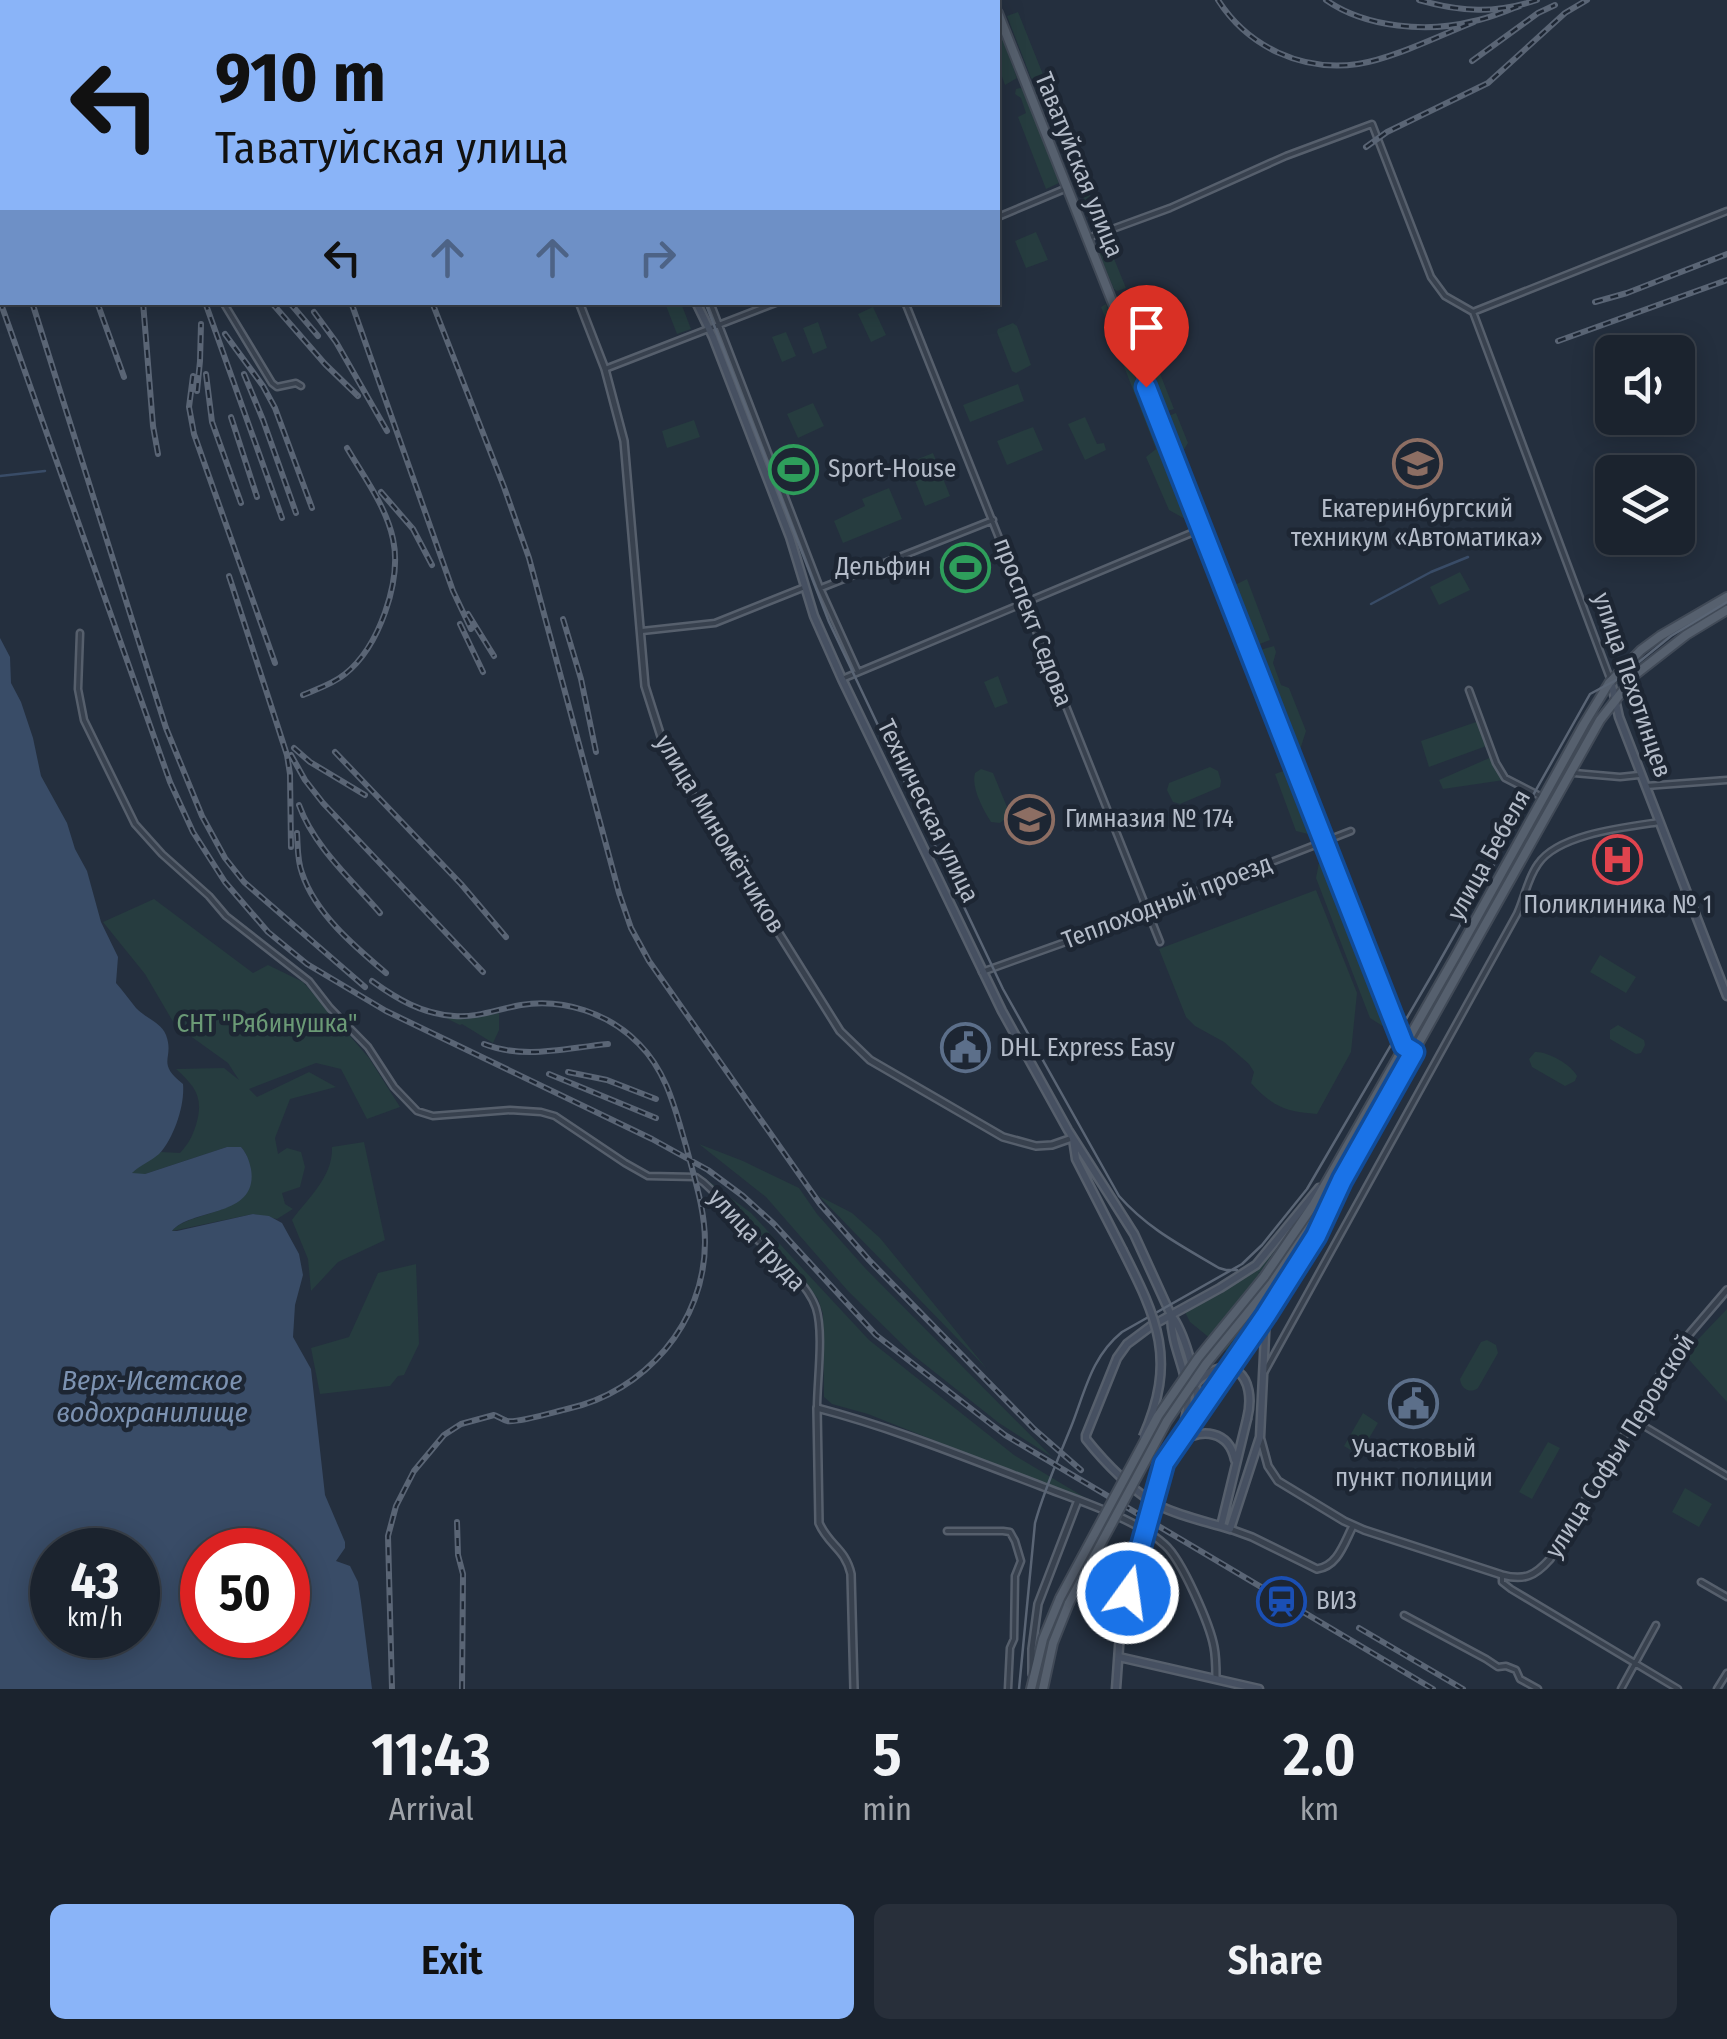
<!DOCTYPE html>
<html lang="en">
<head>
<meta charset="utf-8">
<style>
	body { margin:0; font-family:"Fira Sans Condensed",sans-serif; background:#282f3a; color:#f1f3f6; height:100vh; display:flex; flex-direction:column; font-size:38px; white-space:nowrap }
	* { box-sizing:border-box; margin:0 }
	p { font-size:32px; color:#a0a4aa }
	.icon { flex:none; width:55px; height:55px; fill:none; stroke:currentColor; stroke-width:2; stroke-linecap:round; stroke-linejoin:round }
	.map { position:relative; height:1689px; overflow:hidden }
	.side { display:flex; flex-direction:column; background:#1b232e; flex:1 }
	.side>* { flex:none }
	.guide { position:absolute; left:0px; top:0px; width:1000px; height:305px; box-shadow:0 5px 25px #0003,0 0 0 2px #39404a; background:#8ab4f8; color:#111; overflow:hidden }
	.buttons { position:absolute; left:1595px; top:335px; display:grid; gap:20px }
	.buttons a { display:grid; place-items:center; width:100px; height:100px; border-radius:15px; background:#1b232e; box-shadow:0 5px 25px #0003,0 0 0 2px #39404a; font-size:50px }
	.speed { position:absolute; left:30px; top:1528px; display:flex; gap:20px; font-size:50px; font-weight:700; text-align:center }
	.speed>* { display:grid; place-content:center; width:130px; height:130px; border-radius:50%; background:#1b232e; box-shadow:0 5px 25px #0003,0 0 0 2px #39404a; line-height:1 }
	.speed small { font-size:25px; font-weight:400 }
	.speed .limit { border:15px solid #d22; background:#fff; color:#111 }
	.pin { position:absolute; display:grid; place-items:center; width:85px; height:85px; color:#fff; margin:-102px -42px; border-radius:50% 50% 50% 0; rotate:-45deg; box-shadow:0 0 10px #0007 }
	.pin .icon { rotate:45deg }
	.me { position:absolute; width:110px; margin:-55px; rotate:14deg; stroke-linejoin:round; filter:drop-shadow(0 0 8px #0008) }
	.turn { display:flex; align-items:center; gap:35px; height:210px; padding:0 50px; font-size:45px }
	.turn .icon { width:130px; height:130px; stroke-width:2.5 }
	.turn b { display:block; font-size:70px; line-height:85px }
	.lanes { display:flex; align-items:center; height:95px; padding:0 50px; background:#0003; justify-content:center; gap:50px; direction:ltr }
	.lanes .off { opacity:.35 }
	.eta { display:flex; justify-content:space-evenly; align-items:center; height:170px; text-align:center }
	.eta b { font-size:60px; font-weight:600; line-height:70px }
	.button { display:flex; gap:20px; margin-top:auto; padding:20px 50px }
	.button a { flex:1; height:115px; border-radius:15px; background:#8ab4f8; color:#111; font-size:40px; font-weight:600; line-height:115px; text-align:center }
	.button a+a { background:#282f3a; color:#f1f3f6 }
	.map>svg:first-child { display:block }
	.green { fill:#263c3f }
	.water { fill:#394c67; fill-rule:evenodd }
	.lines { fill:none; stroke-linecap:round; stroke-linejoin:round }
	.stream { stroke:#394c67; stroke-width:2.5 }
	.minor-casing { stroke:#565f6c; stroke-width:9 }
	.tertiary-casing { stroke:#565f6c; stroke-width:10 }
	.secondary-casing { stroke:#565f6c; stroke-width:11 }
	.primary-casing { stroke:#414a57; stroke-width:12 }
	.minor { stroke:#38414e; stroke-width:4 }
	.tertiary { stroke:#38414e; stroke-width:5 }
	.secondary { stroke:#465061; stroke-width:6 }
	.primary { stroke:#56606e; stroke-width:8 }
	.tram { stroke:#5a6575; stroke-width:2.5 }
	.rail-casing { stroke:#5a6575; stroke-width:6 }
	.rail { stroke:#1d2633; stroke-width:2.5; stroke-dasharray:8; stroke-linecap:butt }
	.secondary-bridge-casing { stroke:#565f6c; stroke-width:11; stroke-linecap:butt }
	.primary-bridge-casing { stroke:#414a57; stroke-width:12; stroke-linecap:butt }
	.secondary-bridge { stroke:#465061; stroke-width:6 }
	.primary-bridge { stroke:#56606e; stroke-width:8 }
	.route-casing { stroke:#114b97; stroke-width:25 }
	.route { stroke:#1a73e8; stroke-width:18 }
	.labels { text-anchor:middle; dominant-baseline:central; stroke-width:9; stroke-linejoin:round; paint-order:stroke }
	.street-label { font-size:25px; fill:#b4bcc9; stroke:#1d2633 }
	.poi-label { font-size:25px; fill:#b4bcc9; stroke:#1d2633; text-anchor:start }
	.park-label { font-size:25px; fill:#6b9a76; stroke:#1d2633 }
	.water-label { font-size:28px; font-style:italic; fill:#7c92b1; stroke:#1d2633 }
</style>
</head>
<body>
<div class="map">
<svg width="1727" height="1689" viewBox="0 0 1727 1689">
	<rect width="100%" height="100%" fill="#242f3e"/>
	<path class="green" d="M1018,12L1044,77L1035,80L1031,78L1007,16Z
		M998,26L1017,78L1005,85L998,65Z
		M1045,82L1068,139L1059,143L1035,89Z
		M1020,88L1024,90L1059,183L1046,189L1018,117L1026,113L1021,98L1015,94L1016,89Z
		M1078,165L1102,224L1095,227L1072,167Z
		M1036,232L1048,260L1026,268L1015,241Z
		M1099,243L1110,249L1126,288L1117,291L1114,289L1095,245Z
		M1129,295L1174,409L1164,412L1160,410L1118,301L1120,298Z
		M665,303H681L691,329L677,334Z
		M1106,304L1191,517L1187,520L1169,510L1146,457L1156,449L1101,307Z
		M873,307L886,335L871,342L858,314Z
		M818,322L827,348L813,354L803,328Z
		M1013,323L1017,326L1031,365L1016,373L1012,371L997,332L998,329Z
		M786,332L796,356L782,362L772,337Z
		M1018,384L1024,401L970,422L963,405Z
		M813,403L824,426L798,438L787,414Z
		M1176,413L1188,443L1181,454L1172,441L1165,420L1166,417Z
		M1085,417L1097,444L1104,443L1106,450L1085,460L1068,424Z
		M694,420L700,437L667,448L662,431Z
		M1033,427L1043,450L1007,465L997,441Z
		M933,453L950,496L925,506L908,463Z
		M889,488L902,519L843,543L834,521L865,506L862,499Z
		M1460,572L1470,590L1439,605L1430,587Z
		M1247,579L1270,640L1257,645L1253,643L1232,589L1235,585Z
		M1274,646L1276,652L1273,663L1281,685L1289,688L1306,731L1298,756L1257,654L1260,650Z
		M998,676L1008,703L995,708L984,682Z
		M1479,721L1489,745L1429,767L1421,741Z
		M1494,756L1504,780L1443,789L1439,780Z
		M1210,767L1218,771L1221,781L1220,787L1180,804L1173,802L1167,790L1169,783Z
		M981,769L993,773L1007,807L1006,818L1000,823L991,822C983,809 971,788 975,773Z
		M1289,769L1315,832L1308,834L1296,831L1275,774Z
		M1320,858L1332,891H1336L1392,1032L1370,1018L1316,878Z
		M1316,890L1357,993L1351,1052L1317,1114C1286,1112 1273,1107 1251,1083L1254,1072L1249,1064L1224,1042L1195,1026L1186,1017L1159,949Z
		M154,899L253,973L268,965L303,982L369,1058L400,1107L367,1119L341,1069L316,1063L249,1089L257,1097L309,1072L336,1087L290,1099L275,1138L278,1154L287,1148L301,1152L305,1167L300,1187L282,1193L285,1204L293,1209L277,1219L253,1214L172,1231C189,1210 258,1216 250,1169C249,1160 247,1155 241,1147H227L145,1174H134L131,1172L161,1152L180,1153C189,1143 192,1137 196,1125C204,1098 196,1087 176,1069L224,1068L239,1080L228,1063L175,1025L145,974L103,922Z
		M1600,955L1636,977L1626,993L1590,972Z
		M499,1013V1030L493,1043L462,1024L460,1025L444,1017L467,1019Z
		M1618,1025L1644,1040L1645,1045L1641,1053L1636,1054L1610,1039V1030Z
		M1535,1052C1547,1051 1572,1065 1577,1076L1575,1081L1565,1086L1532,1067L1529,1059Z
		M364,1142L385,1240L338,1262L311,1291L308,1259L292,1220C309,1197 333,1177 332,1147Z
		M699,1144L743,1161L799,1188L817,1214L865,1268L1052,1457L999,1423L913,1355L848,1291L766,1197Z
		M702,1176L751,1213L869,1340L1014,1455L1099,1506L868,1414L832,1404L824,1397L823,1314L818,1299L795,1270Z
		M819,1196L852,1213L880,1238L987,1369Z
		M1297,1221L1260,1272H1258L1280,1289L1232,1356L1190,1322L1185,1312L1224,1292L1258,1266Z
		M416,1264L419,1344L404,1375L398,1376L390,1386L320,1394L311,1348L349,1337L378,1273Z
		M1727,1309V1402L1684,1354Z
		M1487,1340L1496,1345L1498,1353L1478,1388C1470,1394 1461,1389 1460,1379L1481,1342Z
		M1363,1413L1378,1423L1359,1455L1344,1446Z
		M1548,1442L1560,1448L1532,1499L1519,1492Z
		M1685,1488L1712,1504L1699,1527L1672,1512Z"/>
	<path class="water" d="M0,638L10,657L11,683L21,702L33,738L41,776L67,823L75,849L87,871L101,922L118,957L116,983C123,991 129,999 136,1008C145,1018 161,1022 166,1035C175,1059 155,1062 183,1084C185,1105 174,1138 159,1154C151,1161 139,1166 132,1173L145,1174L227,1147H241C247,1154 249,1160 251,1169C259,1218 191,1208 172,1231H177L253,1214L269,1216L282,1223L299,1254L303,1275L295,1305L293,1337L311,1369L325,1495L345,1542V1548L336,1561L350,1566L358,1582L361,1602L372,1689H0ZM52,1550H138V1635H52ZM202,1550H288V1635H202Z"/>
	<g class="lines">
		<path class="stream" d="M0,476L45,471
			M1371,604L1431,572L1468,557"/>
		<defs>
			<path id="minor" d="M230,0L231,2
				M582,0L583,2
				M593,0L594,2
				M713,0V2
				M856,0L857,2
				M631,2V0
				M998,217L1067,188
				M1088,238L1170,208L1286,156L1372,124L1431,277L1445,296L1473,312L1611,681
				M223,302L272,383L277,387L296,383L301,386
				M710,302L820,588L858,672
				M905,302L1160,942
				M1473,312L1727,211
				M605,369L778,302
				M821,588L993,520
				M642,631L715,623L805,587
				M80,633L78,689L84,720L135,824L162,854L209,896L226,916L309,981L330,1008L368,1047L394,1087L417,1111L433,1116L510,1110L541,1112L555,1116L625,1163L648,1176L696,1177C714,1188 724,1207 738,1222C760,1244 806,1278 816,1308C824,1333 817,1381 817,1408
				M842,679L1201,529
				M1469,690L1496,763L1505,778L1540,796
				M1574,773L1620,777L1639,775
				M1646,786L1727,780
				M982,972L1074,939L1351,831
				M1265,1371L1517,914C1525,897 1527,879 1538,864C1558,834 1626,827 1660,822
				M1634,1420L1727,1476
				M947,1531H1003L1010,1532L1015,1541L1021,1561L1015,1576L1014,1639L1010,1648L1008,1689
				M1502,1575V1582L1511,1589L1678,1689
				M1701,1582L1727,1597
				M1404,1615L1486,1659L1498,1667L1506,1666L1516,1670L1520,1679L1538,1689
				M1621,1689L1656,1625
				M1717,1689L1727,1673"/>
			<path id="tertiary" d="M400,0L401,2
				M579,302L605,369L624,441L645,686L664,746L680,775L840,1031L870,1060L1003,1137L1036,1146L1052,1145L1072,1138
				M1261,1440L1268,1466L1278,1481L1344,1521L1364,1530L1502,1575C1524,1581 1535,1576 1550,1559L1674,1352L1727,1290
				M1230,1529L1252,1537L1317,1569C1338,1566 1344,1543 1353,1526
				M1032,1674V1649L1038,1604L1078,1500
				M854,1689L851,1574C845,1548 829,1546 819,1523L817,1408C894,1428 967,1458 1041,1486C1077,1500 1137,1519 1165,1545C1182,1560 1210,1625 1214,1647C1216,1657 1216,1668 1216,1678"/>
			<path id="secondary" d="M617,2L622,0
				M696,302L713,337L790,537L814,616L842,679L1002,1011L1068,1130L1134,1234L1171,1315C1184,1331 1197,1378 1197,1399C1197,1408 1194,1415 1191,1422
				M1611,681L1619,717L1727,996
				M1073,1139L1076,1159L1122,1249
				M1266,1315L1260,1437L1230,1529C1208,1522 1183,1517 1162,1507C1136,1495 1104,1462 1086,1439V1435L1117,1358L1127,1344L1151,1326L1220,1288L1256,1265L1319,1188
				M1171,1316C1172,1360 1199,1382 1182,1430
				M1198,1412C1246,1340 1300,1273 1335,1194
				M1180,1443C1202,1427 1229,1431 1235,1460
				M1156,1486L1164,1463L1191,1422
				M1221,1526L1247,1419
				M1119,1657L1259,1689
				M1116,1689L1121,1619L1141,1541"/>
			<path id="primary" d="M992,0L993,2
				M998,13L1262,680L1404,1046L1414,1052
				M1264,1277L1314,1204L1455,957L1584,724L1609,683L1641,650L1660,636L1727,597
				M1272,1283L1342,1180L1600,720L1636,674L1686,635L1727,610
				M1031,1689L1043,1639L1060,1598
				M1043,1689L1053,1643L1069,1603"/>
		</defs>
		<use href="#minor" class="minor-casing"/>
		<use href="#tertiary" class="tertiary-casing"/>
		<use href="#secondary" class="secondary-casing"/>
		<use href="#primary" class="primary-casing"/>
		<use href="#minor" class="minor"/>
		<use href="#tertiary" class="tertiary"/>
		<use href="#secondary" class="secondary"/>
		<use href="#primary" class="primary"/>
		<path class="tram" d="M627,2V0
			M705,302L829,622L1003,989L1119,1196C1148,1229 1182,1246 1219,1268L1226,1270H1237
			M1019,1689L1035,1523C1044,1490 1058,1459 1071,1427C1085,1392 1091,1357 1122,1332L1242,1264L1262,1245L1307,1189L1433,973L1590,694L1618,679L1671,636L1727,602"/>
		<defs>
			<path id="rail" d="M59,0V2
				M109,0L110,2
				M150,0L151,2
				M170,0V2
				M246,0L247,2
				M286,0L287,2
				M1218,0C1248,47 1302,72 1358,64C1392,59 1441,35 1474,22
				M1326,0C1366,28 1428,33 1474,21C1490,18 1505,11 1520,6
				M1419,0C1461,12 1495,14 1537,0
				M39,2L40,0
				M1472,61L1538,13L1555,5
				M1366,147L1387,132L1488,83L1565,13L1587,0
				M0,203L2,210
				M0,301L170,782L193,832L225,882L268,932L307,964L386,1011L652,1139L708,1170L743,1196L774,1224L876,1335L1005,1435L1433,1689
				M32,302L166,728L202,816L225,858L244,882L365,987
				M97,302L124,377
				M143,302L153,426L158,454
				M205,302L282,518
				M271,302L325,364L358,396
				M289,302L318,336
				M351,302L453,591L471,629
				M432,302L504,487L529,558L619,893L631,928L649,961L820,1204L869,1260L1034,1429L1081,1470
				M1595,302L1627,293L1727,254
				M314,312L336,342L387,431
				M225,334L263,386L275,408L312,508
				M1558,341L1727,280
				M206,374L212,422L241,503
				M244,374L263,420L296,513
				M193,376L189,407L194,434L275,663
				M197,391L200,361L201,324
				M231,417L257,497
				M381,492L413,529L432,565
				M229,576L287,755L290,774L291,847
				M468,614L494,656
				M563,619L581,679L596,752
				M460,624L483,672
				M303,695C317,689 333,684 345,674C379,647 402,581 393,539C386,506 364,477 347,448
				M294,748L310,762L365,795
				M335,752L461,884L506,937
				M291,755L305,780L323,803L483,972
				M299,805C314,847 352,880 380,913
				M297,833C298,846 297,860 302,873C315,913 354,946 386,973
				M372,981C397,999 422,1014 454,1016C477,1018 498,1009 521,1005C563,998 609,1013 639,1044C667,1072 675,1109 686,1146C694,1177 705,1209 705,1242C705,1323 645,1392 567,1409C554,1412 518,1423 507,1421C506,1421 495,1415 494,1415L461,1424L444,1435L414,1471L396,1506L388,1536L392,1689
				M484,1044C525,1060 565,1048 608,1044
				M568,1072L607,1080L656,1099
				M549,1074L656,1118
				M457,1522L458,1555L463,1574L462,1689
				M1359,1628L1463,1689"/>
		</defs>
		<use href="#rail" class="rail-casing"/>
		<use href="#rail" class="rail"/>
		<defs>
			<path id="secondary-bridge" d="M1122,1249C1158,1320 1177,1360 1143,1437
				M1195,1384C1230,1348 1258,1376 1247,1419
				M1141,1541L1156,1486"/>
			<path id="primary-bridge" d="M1060,1598L1158,1416L1198,1358L1264,1277
				M1069,1603L1167,1421L1206,1364L1272,1283"/>
		</defs>
		<use href="#secondary-bridge" class="secondary-bridge-casing"/>
		<use href="#primary-bridge" class="primary-bridge-casing"/>
		<use href="#secondary-bridge" class="secondary-bridge"/>
		<use href="#primary-bridge" class="primary-bridge"/>
	</g>
	<g class="lines">
		<defs>
			<path id="route" d="M1128,1593L1164,1463L1266,1315L1316,1236L1342,1180L1414,1052L1404,1046L1146,387"/>
		</defs>
		<use href="#route" class="route-casing"/>
		<use href="#route" class="route"/>
	</g>
	<defs>
		<symbol id="university-ring" viewBox="-11 -11 22 22"><circle r="9.5" fill="#1d2633" stroke="#8d6e63" stroke-width="1.5"/><path d="M0-5L7-2L0 1L-7-2ZM-4 1L0 2.5L4 1V4Q0 6-4 4Z" fill="#8d6e63"/></symbol>
		<symbol id="stadium-ring" viewBox="-11 -11 22 22"><circle r="9.5" fill="#1d2633" stroke="#2e9e5b" stroke-width="1.5"/><path d="M0-5a6.5 5 0 1 0 0 10a6.5 5 0 1 0 0-10ZM-3.5-1.8h7v3.6h-7Z" fill="#2e9e5b"/></symbol>
		<symbol id="school-ring" viewBox="-11 -11 22 22"><circle r="9.5" fill="#1d2633" stroke="#8d6e63" stroke-width="1.5"/><path d="M0-5L7-2L0 1L-7-2ZM-4 1L0 2.5L4 1V4Q0 6-4 4Z" fill="#8d6e63"/></symbol>
		<symbol id="hospital-ring" viewBox="-11 -11 22 22"><circle r="9.5" fill="#1d2633" stroke="#e0444e" stroke-width="1.5"/><path d="M-5-5h3v3.5h4V-5h3V5h-3V1.5h-4V5h-3Z" fill="#e0444e"/></symbol>
		<symbol id="civic-ring" viewBox="-11 -11 22 22"><circle r="9.5" fill="#1d2633" stroke="#5c6f8a" stroke-width="1.5"/><path d="M-.6-6.5H3V-4.5H.6V-3L4-1V1h2V6H-6V1h2V-1L-.6-3ZM-1.2 2.5V6h2.4V2.5Z" fill="#5c6f8a"/></symbol>
		<symbol id="station-ring" viewBox="-11 -11 22 22"><circle r="9.5" fill="#1d2633" stroke="#1a4fb4" stroke-width="1.5"/><path d="M-3-6H3Q5-6 5-4V2Q5 4 3 4L4.5 6H3L1.5 4h-3L-3 6H-4.5L-3 4Q-5 4-5 2V-4Q-5-6-3-6ZM-3.5-4v3h7v-3ZM-3.5 1v1.5H-2V1ZM2 1v1.5H3.5V1Z" fill="#1a4fb4"/></symbol>
	</defs>
	<g fill-rule="evenodd">
		<use href="#university-ring" x="1390" y="436" width="55" height="55"/>
		<use href="#stadium-ring" x="766" y="442" width="55" height="55"/>
		<use href="#stadium-ring" x="938" y="540" width="55" height="55"/>
		<use href="#school-ring" x="1002" y="792" width="55" height="55"/>
		<use href="#hospital-ring" x="1590" y="832" width="55" height="55"/>
		<use href="#civic-ring" x="938" y="1020" width="55" height="55"/>
		<use href="#civic-ring" x="1386" y="1376" width="55" height="55"/>
		<use href="#station-ring" x="1254" y="1574" width="55" height="55"/>
	</g>
	<g class="labels">
		<g class="street-label">
			<text transform="translate(1079 165) rotate(68)">Таватуйская улица</text>
			<text transform="translate(1033 622) rotate(69)">проспект Седова</text>
			<text transform="translate(1632 685) rotate(71)">улица Пехотинцев</text>
			<text transform="translate(928 811) rotate(64)">Техническая улица</text>
			<text transform="translate(720 834) rotate(59)">улица Миномётчиков</text>
			<text transform="translate(1489 855) rotate(-61)">улица Бебеля</text>
			<text transform="translate(1167 902) rotate(-21)">Теплоходный проезд</text>
			<text transform="translate(757 1240) rotate(47)">улица Труда</text>
			<text transform="translate(1620 1446) rotate(-58)">улица Софьи Перовской</text>
		</g>
		<g class="poi-label">
			<text x="828" y="469">Sport-House</text>
			<text x="1417" y="509" text-anchor="middle">Екатеринбургский<tspan x="1417" dy="29">техникум «Автоматика»</tspan></text>
			<text x="931" y="567" text-anchor="end">Дельфин</text>
			<text x="1065" y="819">Гимназия № 174</text>
			<text x="1618" y="905" text-anchor="middle">Поликлиника № 1</text>
			<text x="1000" y="1048">DHL Express Easy</text>
			<text x="1414" y="1449" text-anchor="middle">Участковый<tspan x="1414" dy="29">пункт полиции</tspan></text>
			<text x="1316" y="1601">ВИЗ</text>
		</g>
		<g class="park-label">
			<text x="267" y="1024">СНТ "Рябинушка"</text>
		</g>
		<g class="water-label">
			<text x="152" y="1380">Верх-Исетское<tspan x="152" dy="32">водохранилище</tspan></text>
		</g>
	</g>
</svg>
<div class="buttons">
<a><svg class="icon" aria-label="sound" viewBox="0 0 24 24"><path d="M4 9h4l5-4v14l-5-4H4zM17 9q2 3 0 6"/></svg></a>
<a><svg class="icon" aria-label="layers" viewBox="0 0 24 24"><path d="M12 4l9 5-9 5-9-5zM3 14l9 5 9-5"/></svg></a>
</div>
<div class="speed"><div>43<small>km/h</small></div><div class="limit">50</div></div>
<div class="pin" style="left:1146px;top:387px;background:#d93025"><svg class="icon" aria-label="arrive" viewBox="0 0 24 24"><path d="M6 21V4h12l-3 4 3 4H6"/></svg></div>
<svg class="me" style="left:1128px;top:1593px" viewBox="-20 -20 40 40"><circle r="17" fill="#1a73e8" stroke="#fff" stroke-width="3"/><path d="M0-11L8 9 0 5-8 9z" fill="#fff"/></svg>
<div class="guide">
<div class="turn"><svg class="icon" aria-label="left" viewBox="0 0 24 24"><path d="M17 20v-9H6M10 6l-5 5 5 5"/></svg><div><b>910 m</b>Таватуйская улица</div></div>
<div class="lanes"><svg class="icon" aria-label="left" viewBox="0 0 24 24"><path d="M17 20v-9H6M10 6l-5 5 5 5"/></svg><svg class="icon off" aria-label="ahead" viewBox="0 0 24 24"><path d="M12 20V5M6 11l6-6 6 6"/></svg><svg class="icon off" aria-label="ahead" viewBox="0 0 24 24"><path d="M12 20V5M6 11l6-6 6 6"/></svg><svg class="icon off" aria-label="right" viewBox="0 0 24 24"><path d="M7 20v-9h11M14 6l5 5-5 5"/></svg></div>
</div>
</div>
<section class="side">
<div class="eta">
<div><b>11:43</b><p>Arrival</p></div>
<div><b>5</b><p>min</p></div>
<div><b>2.0</b><p>km</p></div>
</div>
<div class="button"><a>Exit</a><a>Share</a></div>
</section>
</body>
</html>
